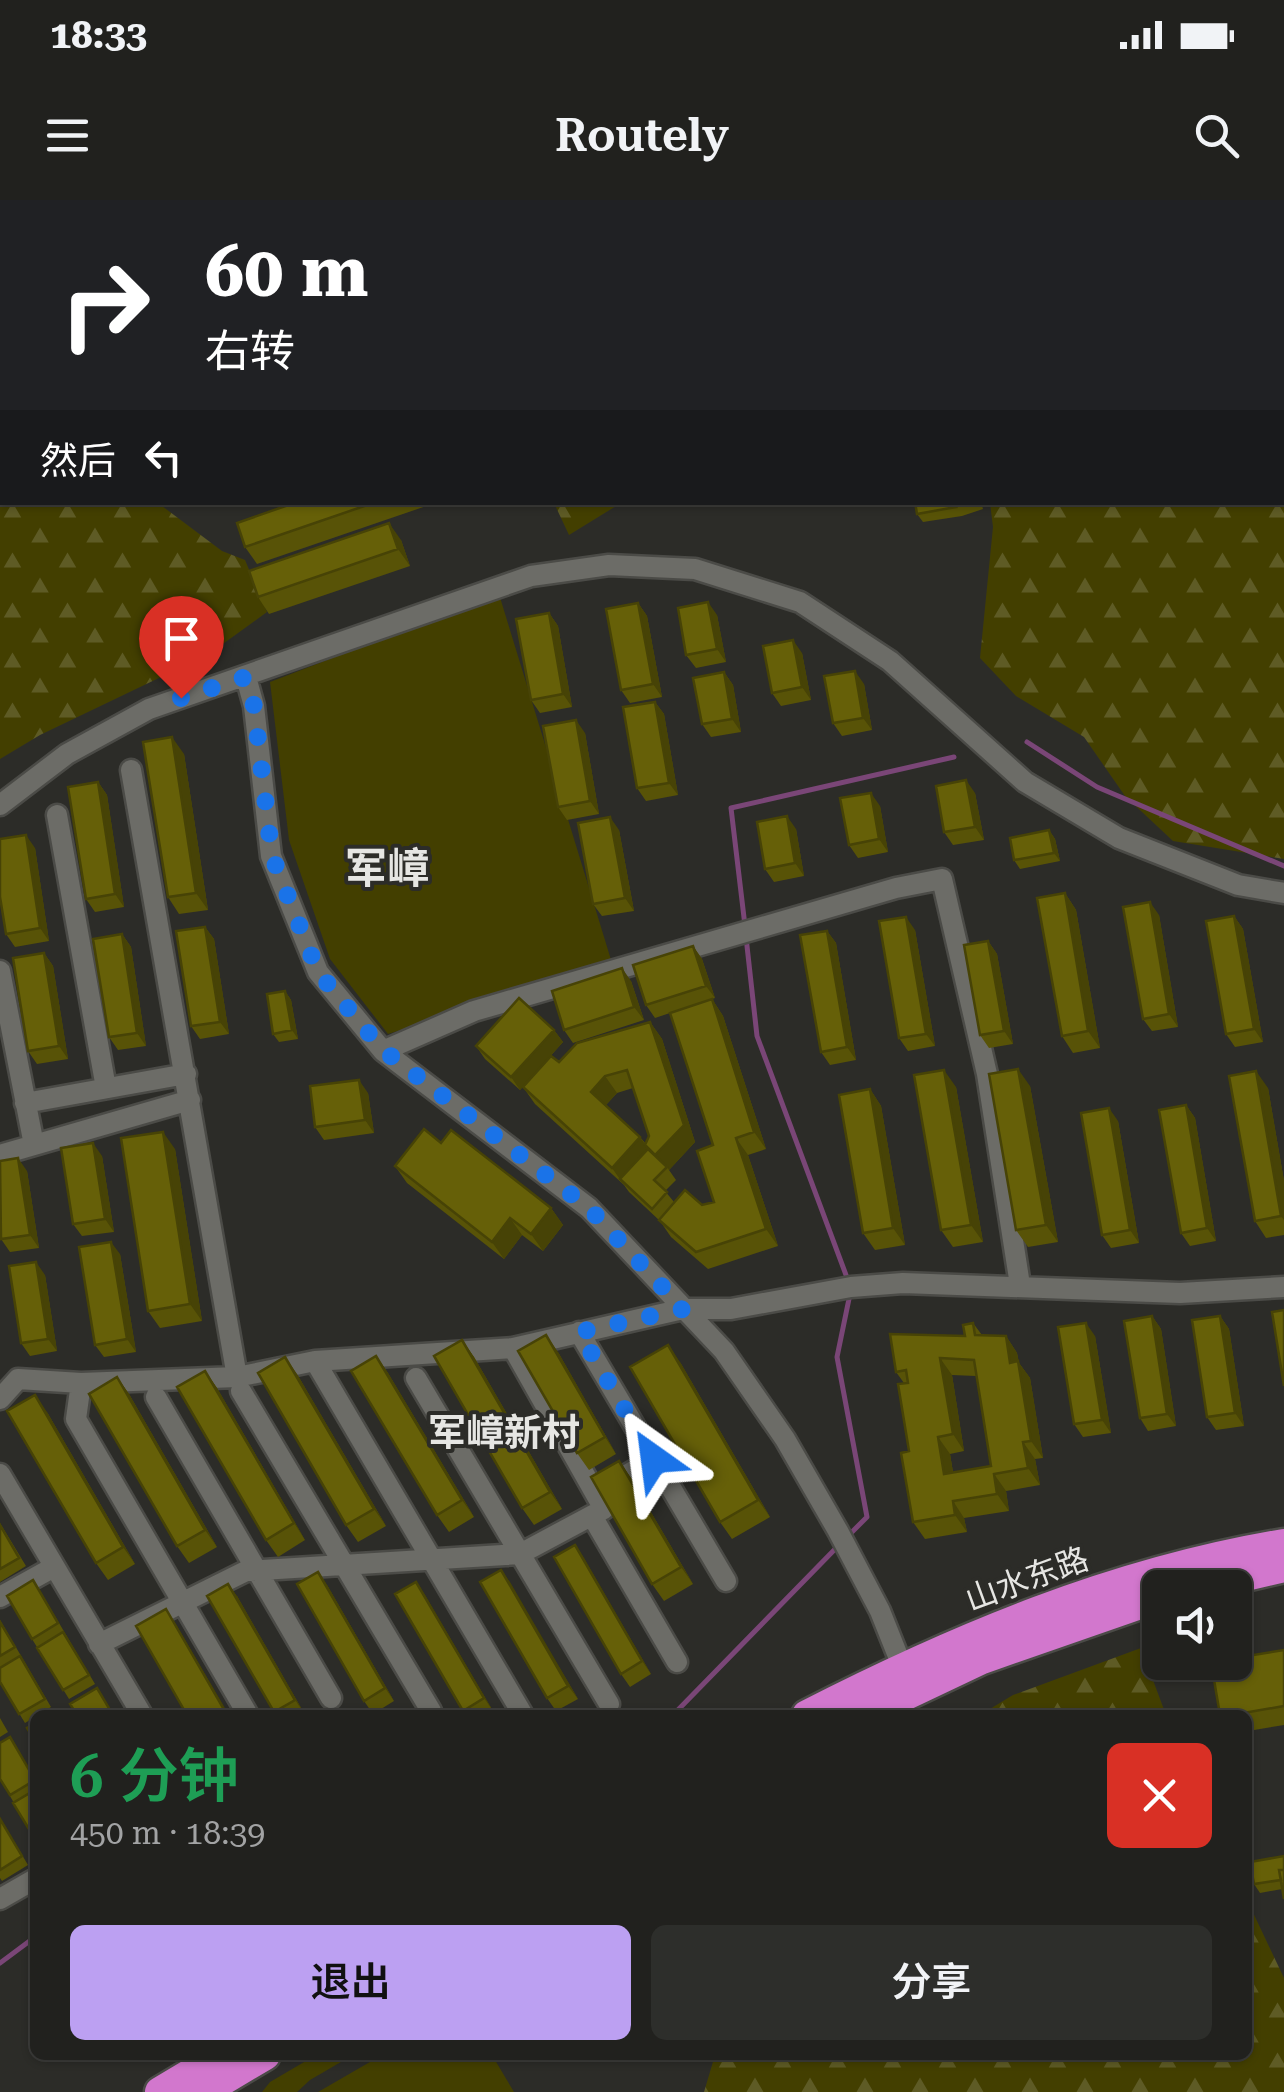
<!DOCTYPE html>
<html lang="zh">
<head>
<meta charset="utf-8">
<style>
	body { margin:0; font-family:"Roboto Serif","Noto Sans SC",serif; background:#2d2e2b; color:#f1f3f6; height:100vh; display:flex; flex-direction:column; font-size:38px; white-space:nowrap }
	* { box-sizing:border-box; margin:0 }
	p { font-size:32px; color:#a2a3a4 }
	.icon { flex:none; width:55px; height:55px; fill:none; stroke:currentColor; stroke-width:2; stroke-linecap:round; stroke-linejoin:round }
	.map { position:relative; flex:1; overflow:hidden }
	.side { position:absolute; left:30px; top:1510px; width:1222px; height:350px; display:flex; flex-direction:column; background:#21211e; border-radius:15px; box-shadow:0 2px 8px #0004,0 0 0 2px #3e3e3c }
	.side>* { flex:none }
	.top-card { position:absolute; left:0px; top:0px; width:1285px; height:305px; box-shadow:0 2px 8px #0004,0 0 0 2px #3e3e3c; background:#202124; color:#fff; overflow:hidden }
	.fabs { position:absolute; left:1142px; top:1370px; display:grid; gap:20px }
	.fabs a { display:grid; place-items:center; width:110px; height:110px; border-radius:15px; background:#21211e; box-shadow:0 2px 8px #0004,0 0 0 2px #3e3e3c; font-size:50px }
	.pin { position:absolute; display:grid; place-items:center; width:85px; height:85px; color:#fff; margin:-102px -42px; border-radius:50% 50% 50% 0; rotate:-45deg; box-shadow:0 0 10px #0007 }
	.pin .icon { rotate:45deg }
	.me { position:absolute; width:110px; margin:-55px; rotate:329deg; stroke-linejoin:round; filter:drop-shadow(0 0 8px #0008) }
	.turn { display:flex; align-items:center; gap:35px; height:210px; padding:0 40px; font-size:45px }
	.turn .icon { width:130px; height:130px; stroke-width:2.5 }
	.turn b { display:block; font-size:70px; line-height:85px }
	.then { display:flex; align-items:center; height:95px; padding:0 40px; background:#0003; gap:20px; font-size:38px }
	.round { display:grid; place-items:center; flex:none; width:105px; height:105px; border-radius:15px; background:#2d2e2b }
	.headline { display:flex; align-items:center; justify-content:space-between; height:170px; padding:0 40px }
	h1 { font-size:60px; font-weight:600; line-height:75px; color:#1e9e55 }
	.cta { display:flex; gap:20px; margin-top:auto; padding:20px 40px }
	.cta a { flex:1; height:115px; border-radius:15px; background:#bca0f2; color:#111; font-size:40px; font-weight:600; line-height:115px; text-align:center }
	.cta a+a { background:#2d2e2b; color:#f1f3f6 }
	.status { display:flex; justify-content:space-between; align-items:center; height:70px; padding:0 50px; background:#21211e; direction:ltr }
	.status svg { height:28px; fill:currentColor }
	header { display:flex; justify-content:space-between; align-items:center; height:130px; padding:0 40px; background:#21211e; font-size:45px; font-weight:600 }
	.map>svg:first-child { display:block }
	.forest { fill:url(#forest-firs) }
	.park { fill:#433f00 }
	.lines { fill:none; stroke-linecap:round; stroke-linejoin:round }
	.stream { stroke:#7a4677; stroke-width:5 }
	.minor-casing { stroke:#4b4b47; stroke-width:25 }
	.highway-casing { stroke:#4b4b47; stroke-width:35 }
	.minor { stroke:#6c6c67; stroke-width:20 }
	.highway { stroke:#d277cd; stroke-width:30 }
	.wall { fill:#585307; fill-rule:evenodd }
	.shaded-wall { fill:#474306 }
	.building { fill:#666008; stroke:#474306; stroke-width:2.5; fill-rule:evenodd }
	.route { stroke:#1a73e8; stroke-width:18; stroke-dasharray:0 32.4 }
	.labels { text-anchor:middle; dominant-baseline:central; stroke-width:8; stroke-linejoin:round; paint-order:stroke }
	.street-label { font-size:32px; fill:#e6e6e3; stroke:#2c2c28 }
	.quarter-label { font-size:38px; font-weight:bold; fill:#e6e6e3; stroke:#2c2c28 }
	.district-label { font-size:42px; font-weight:bold; fill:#e6e6e3; stroke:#2c2c28 }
</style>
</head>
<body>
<div class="status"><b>18:33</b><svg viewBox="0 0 49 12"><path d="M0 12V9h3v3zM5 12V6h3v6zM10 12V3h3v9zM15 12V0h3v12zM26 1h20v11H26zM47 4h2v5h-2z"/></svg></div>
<header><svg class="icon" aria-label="menu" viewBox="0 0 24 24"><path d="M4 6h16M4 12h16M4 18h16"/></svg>Routely<svg class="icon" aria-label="search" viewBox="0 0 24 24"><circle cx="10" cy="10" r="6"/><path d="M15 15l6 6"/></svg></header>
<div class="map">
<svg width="1284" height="1892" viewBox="0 0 1284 1892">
	<defs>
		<pattern id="forest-firs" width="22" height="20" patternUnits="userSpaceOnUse" patternTransform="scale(2.5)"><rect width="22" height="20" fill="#433f00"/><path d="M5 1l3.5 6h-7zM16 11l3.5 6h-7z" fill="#5e5b25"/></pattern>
	</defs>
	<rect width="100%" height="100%" fill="#2c2c28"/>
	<path class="forest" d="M0,0H1284V659L1173,641L1125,596L1084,537L1016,496L980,458L993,327L990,303L1282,302V2H2V302L158,303L222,351L245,360L267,412L209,454L40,535L0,559Z
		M554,303H621L569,335Z
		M1141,1448L1166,1515H980L1013,1495Z
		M1248,1702L1284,1778V1892H704L715,1855H1248Z"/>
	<path class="park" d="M499,394L612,763L388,834L330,759L289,640L270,482Z
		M316,1855H353L310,1880L297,1892H262L270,1882Z
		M382,1855H492L514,1892H318Z"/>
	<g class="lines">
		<path class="stream" d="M1027,542L1097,587L1284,666
			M745,726L731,608L954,557
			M746,737L757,836L849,1083
			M848,1336L867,1317L837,1157L850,1094
			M673,1515L840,1344
			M0,1763L35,1737"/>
		<defs>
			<path id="minor" d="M246,477L254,506L271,656L318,772L383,851L589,1008L724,1151L785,1239L838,1331L880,1411L906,1476
				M131,570L237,1177
				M0,605L67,554L149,509L531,376L609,365L695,369L800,402L890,461L1025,582L1119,638L1238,685L1284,693
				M57,615L106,888
				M0,771L34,945
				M383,851L474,811L896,688L942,679L987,874L1020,1085
				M25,903L186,874
				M0,955L190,900
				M579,1132L726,1381
				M315,1161L523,1515
				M416,1178L609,1504
				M81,1183L76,1219L248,1515
				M241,1191L431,1511
				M156,1197L331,1498
				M0,1199L18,1179L81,1183L237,1177L315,1161L513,1148L683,1109H731L851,1087L903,1083L1180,1093L1284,1087
				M0,1274L142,1515
				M605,1288L653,1259
				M592,1316L677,1462
				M0,1397L54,1367
				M99,1444L246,1371L520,1354L604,1309L513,1148
				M0,1699L35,1679"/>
			<path id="highway" d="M1195,1388L1284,1367
				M807,1515C958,1438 1115,1372 1284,1344
				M864,1515L982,1459L1160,1397
				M160,1892L222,1855
				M203,1892L265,1855"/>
		</defs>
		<use href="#minor" class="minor-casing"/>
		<use href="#highway" class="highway-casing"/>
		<use href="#minor" class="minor"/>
		<use href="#highway" class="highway"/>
	</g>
	<path class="wall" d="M297,302H438L257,364L245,347Z
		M915,302H981L983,309L962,316L923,322L917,314Z
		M401,340L410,366L269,414L258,397Z
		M638,403L647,416L662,497L630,503L621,490Z
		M549,413L558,426L572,507L540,513L531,500Z
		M717,415L726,462L696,468L686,455Z
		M802,453L811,500L781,506L772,493Z
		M724,472L733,485L741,532L711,537L702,524Z
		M864,484L872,530L842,536L833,523Z
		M655,502L664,514L678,595L646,601L637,588Z
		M585,533L599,614L567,620L558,607Z
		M184,554L208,710L179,714L168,697Z
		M98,582L107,595L124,707L95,712L86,699Z
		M975,593L984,640L953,645L944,632Z
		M880,606L888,652L858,658L849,645Z
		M796,629L804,676L774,682L765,669Z
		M619,630L634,711L602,716L593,704Z
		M1049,630L1055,639L1060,661L1020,669L1014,660Z
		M35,648L49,741L15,747L6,734Z
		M1065,693L1076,710L1100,848L1073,853L1062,836Z
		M1159,715L1178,827L1152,831L1143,819Z
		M1234,716L1243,729L1263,842L1235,847L1226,834Z
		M205,727L214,739L229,834L200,839L191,826Z
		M915,730L935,846L908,851L899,838Z
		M827,731L836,743L856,860L830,865L821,852Z
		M122,734L131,747L146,846L118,850L109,837Z
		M988,741L997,754L1013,844L989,848L980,835Z
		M693,746L702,759L715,798L712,799L723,816L766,949L748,955L778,1046L708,1069L671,1037L660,1021L629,992L624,985L535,904L523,887L559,862L650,822L662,839L695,942L669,970L676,980L665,991L674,1002L702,1005L714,1002L713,945L670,813L655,818L646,805ZM633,888L649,936L646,944L640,937L606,905L617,893Z
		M44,753L53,766L68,859L37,864L28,851Z
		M631,781L644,820L573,843L564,830Z
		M285,791L291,800L298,839L279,842L273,834Z
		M554,830L563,842L520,890L485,859L476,846Z
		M1030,886L1058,1042L1028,1047L1016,1030Z
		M956,887L983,1042L953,1047L941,1030Z
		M1268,888L1284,981V1035L1266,1038L1255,1021Z
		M870,889L881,906L905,1045L875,1050L863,1033Z
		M368,893L374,933L324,940L315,927Z
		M1186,905L1195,918L1216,1041L1190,1046L1181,1033Z
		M1118,921L1139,1043L1111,1048L1102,1035Z
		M441,943L551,1008L563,1025L543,1051L522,1035L504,1059L407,983L395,966Z
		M175,949L202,1121L160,1128L148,1111Z
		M102,956L114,1032L82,1036L73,1024Z
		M27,971L39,1048L10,1052L1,1039Z
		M120,1054L136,1152L104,1157L95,1145Z
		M45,1075L57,1151L30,1156L21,1143Z
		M1152,1116L1161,1129L1176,1226L1148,1231L1140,1218Z
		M1220,1116L1229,1129L1244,1226L1216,1230L1207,1217Z
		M973,1123L982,1135L1006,1136L1017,1153L1019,1163L1030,1178L1043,1258L1035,1259L1040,1285L1006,1291L1009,1311L964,1318L967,1332L925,1339L913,1322L904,1183L896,1172L965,1136ZM952,1175L976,1176L991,1266L953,1272L950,1254L964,1251Z
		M1095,1136L1111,1233L1083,1237L1074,1224Z
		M462,1140L474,1157L562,1309L534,1325L522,1308Z
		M558,1152L616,1254L589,1270L577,1253Z
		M376,1156L388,1173L474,1317L449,1332L437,1315Z
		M680,1162L770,1317L732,1339L720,1322Z
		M205,1171L217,1188L305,1340L278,1357L266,1340Z
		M297,1174L386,1326L358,1342L346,1325Z
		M117,1177L129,1194L217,1347L189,1363L177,1346Z
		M47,1212L135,1364L108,1380L96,1363Z
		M619,1261L631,1278L693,1384L664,1401L652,1384Z
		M0,1323L26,1366L0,1382Z
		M575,1345L651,1474L630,1487L621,1474Z
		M501,1370L578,1499L556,1511L547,1498Z
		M416,1382L493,1511L486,1515H466L395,1394Z
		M327,1385L394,1501L373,1514L364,1501Z
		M39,1389L95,1484L69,1499L32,1439Z
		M207,1396H237L304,1513L301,1515H276Z
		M0,1420L51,1507L39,1515H35V1517L25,1523L0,1482Z
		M1284,1450V1525L1248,1531V1515H1220Z
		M0,1518L8,1532L0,1537Z
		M35,1577V1639L0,1579Z
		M0,1618L28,1665L2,1681L0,1678Z
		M1284,1656L1282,1689L1260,1693L1254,1684Z"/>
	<path class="shaded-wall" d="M389,323L401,340L410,366L398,349Z
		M708,402L717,415L726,462L717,449Z
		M638,403L647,416L662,497L653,484Z
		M549,413L558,426L572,507L563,494Z
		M793,440L802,453L811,500L802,487Z
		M855,471L864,484L872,530L863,518Z
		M724,472L733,485L741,532L732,519Z
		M655,502L664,514L678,595L669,583Z
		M576,520L585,533L599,614L590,601Z
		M172,537L184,554L208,710L196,693Z
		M966,580L975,593L984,640L975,627Z
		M98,582L107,595L124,707L115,694Z
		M871,593L880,606L888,652L879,639Z
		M787,616L796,629L804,676L795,663Z
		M610,617L619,630L634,711L625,698Z
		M1049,630L1055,639L1060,661L1054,653Z
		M26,635L35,648L49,741L40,728Z
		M1065,693L1076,710L1100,848L1088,831Z
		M1150,702L1159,715L1178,827L1169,814Z
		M1234,716L1243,729L1263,842L1254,829Z
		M906,717L915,730L935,846L926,834Z
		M205,727L214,739L229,834L220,822Z
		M827,731L836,743L856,860L847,847Z
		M122,734L131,747L146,846L137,833Z
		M988,741L997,754L1013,844L1004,831Z
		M693,746L702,759L715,798L706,786Z
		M44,753L53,766L68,859L59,846Z
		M622,768L631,781L644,820L634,807Z
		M285,791L291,800L298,839L292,830Z
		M712,799L723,816L766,949L754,932Z
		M650,822L662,839L695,942L669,970L667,967L665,969L655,955Z
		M554,830L563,842L520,890L511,877Z
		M1018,869L1030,886L1058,1042L1046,1025Z
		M944,870L956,887L983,1042L971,1025Z
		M1256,871L1268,888L1284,981V1020L1281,1016Z
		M605,876L617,893L603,908L591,892Z
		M359,880L368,893L374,933L365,920Z
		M870,889L881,906L905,1045L893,1028Z
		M1186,905L1195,918L1216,1041L1207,1028Z
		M1109,908L1118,921L1139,1043L1130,1030Z
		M163,932L175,949L202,1121L190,1104Z
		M640,937L652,954L620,979L624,985L612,968Z
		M736,938L748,955L778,1046L766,1029Z
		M93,943L102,956L114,1032L105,1019Z
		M18,958L27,971L39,1048L30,1035Z
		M551,1008L563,1025L543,1051L531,1034Z
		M510,1018L522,1035L504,1059L492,1042Z
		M111,1042L120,1054L136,1152L127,1139Z
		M36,1062L45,1075L57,1151L48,1139Z
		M1152,1116L1161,1129L1176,1226L1167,1214Z
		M1220,1116L1229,1129L1244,1226L1235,1213Z
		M1086,1123L1095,1136L1111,1233L1102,1220Z
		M546,1135L558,1152L616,1254L605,1237Z
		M1006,1136L1017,1153L1019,1163L1030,1178L1043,1258L1031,1241L1010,1163Z
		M462,1140L474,1157L562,1309L550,1292Z
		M668,1145L680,1162L770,1317L758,1300Z
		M376,1156L388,1173L474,1317L462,1300Z
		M285,1157L297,1174L386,1326L374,1309Z
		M940,1158L952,1175L964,1251L953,1234Z
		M205,1171L217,1188L305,1340L294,1323Z
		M117,1177L129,1194L217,1347L205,1330Z
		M35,1195L47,1212L135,1364L123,1347Z
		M938,1237L950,1254L956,1291L944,1274Z
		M1023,1242L1035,1259L1040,1285L1028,1268Z
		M619,1261L631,1278L693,1384L681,1367Z
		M994,1274L1006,1291L1009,1311L997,1294Z
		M953,1301L964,1318L967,1332L955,1315Z
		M575,1345L584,1358L651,1474L642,1461Z
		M501,1370L510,1382L578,1499L568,1486Z
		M318,1372L327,1385L394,1501L385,1488Z
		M416,1382L425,1395L493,1511L484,1498Z
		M228,1384L237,1396L304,1513L295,1500Z
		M166,1409L177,1426L229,1515H227Z"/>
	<path class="building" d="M297,302H376L245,347L237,323Z
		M915,302H953L956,307L917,314Z
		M389,323L398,349L258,397L249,371Z
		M708,402L717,449L686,455L678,408Z
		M638,403L653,484L621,490L606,409Z
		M549,413L563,494L531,500L516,419Z
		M793,440L802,487L772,493L763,446Z
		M855,471L863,518L833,523L824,476Z
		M724,472L732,519L702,524L693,478Z
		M655,502L669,583L637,588L623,507Z
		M576,520L590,601L558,607L543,526Z
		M172,537L196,693L168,697L143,542Z
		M966,580L975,627L944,632L936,586Z
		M98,582L115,694L86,699L68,587Z
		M871,593L879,639L849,645L840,598Z
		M787,616L795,663L765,669L757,622Z
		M610,617L625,698L593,704L578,623Z
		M1049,630L1054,653L1014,660L1010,638Z
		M26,635L40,728L6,734L0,697V639Z
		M1065,693L1088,831L1062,836L1037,698Z
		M1150,702L1169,814L1143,819L1123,707Z
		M1234,716L1254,829L1226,834L1206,721Z
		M906,717L926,834L899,838L879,721Z
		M205,727L220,822L191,826L176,731Z
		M827,731L847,847L821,852L800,735Z
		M122,734L137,833L109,837L93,739Z
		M988,741L1004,831L980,835L964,745Z
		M693,746L706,786L646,805L633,765Z
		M44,753L59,846L28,851L13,758Z
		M622,768L634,807L564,830L552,791Z
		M285,791L292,830L273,834L267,794Z
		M519,798L554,830L511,877L476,846Z
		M712,799L754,932L736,938L766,1029L696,1052L659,1020L685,990L702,1005L714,1002L697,951L713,945L670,813Z
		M650,822L684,925L655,955L645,945L649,936L627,870L605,876L591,892L640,937L612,968L523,887L551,856L559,862L577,843Z
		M1018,869L1046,1025L1016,1030L989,874Z
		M944,870L971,1025L941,1030L914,875Z
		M1256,871L1281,1016L1255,1021L1229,876Z
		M359,880L365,920L315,927L310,886Z
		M870,889L893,1028L863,1033L839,895Z
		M1186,905L1207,1028L1181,1033L1159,910Z
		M1109,908L1130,1030L1102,1035L1081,913Z
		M424,929L441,943L451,930L551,1008L531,1034L510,1018L492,1042L395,966Z
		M163,932L190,1104L148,1111L121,938Z
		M93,943L105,1019L73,1024L61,948Z
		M648,949L667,967L654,980L667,992L652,1009L620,979Z
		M18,958L30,1035L1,1039L0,961Z
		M111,1042L127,1139L95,1145L79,1047Z
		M36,1062L48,1139L21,1143L9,1066Z
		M1284,1110V1186L1272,1112Z
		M1152,1116L1167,1214L1140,1218L1124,1121Z
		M1220,1116L1235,1213L1207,1217L1192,1120Z
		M973,1123L975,1135L1006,1136L1010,1163L1018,1161L1031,1241L1023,1242L1028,1268L994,1274L997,1294L953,1301L955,1315L913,1322L901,1253L909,1251L898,1184L908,1183L906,1170L896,1172L890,1134L965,1136L963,1125ZM940,1158L974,1160L991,1266L944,1274L938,1237L953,1234Z
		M1086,1123L1102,1220L1074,1224L1058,1127Z
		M546,1135L605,1237L577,1253L518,1151Z
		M462,1140L550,1292L522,1308L434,1156Z
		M668,1145L758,1300L720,1322L630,1167Z
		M376,1156L462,1300L437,1315L351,1171Z
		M285,1157L374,1309L346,1325L258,1173Z
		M205,1171L294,1323L266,1340L177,1187Z
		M117,1177L205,1330L177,1346L89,1194Z
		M35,1195L123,1347L96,1363L7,1211Z
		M619,1261L681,1367L652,1384L591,1277Z
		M0,1325L19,1358L0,1369Z
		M575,1345L642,1461L621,1474L554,1357Z
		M501,1370L568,1486L547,1498L480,1382Z
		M318,1372L385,1488L364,1501L297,1384Z
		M33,1380L58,1423L32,1439L7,1396Z
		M416,1382L484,1498L463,1511L395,1394Z
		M228,1384L295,1500L274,1512L207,1396Z
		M166,1409L227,1515H187L136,1426Z
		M0,1422L15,1447L0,1456Z
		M63,1432L89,1475L63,1490L37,1448Z
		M1284,1450V1506L1232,1515H1220L1211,1462H1235V1458Z
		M20,1456L45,1499L19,1514L0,1482V1468Z
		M97,1488L113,1515H77L70,1504Z
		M35,1523V1541L27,1528Z
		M10,1537L35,1580L10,1595L0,1579V1543Z
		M35,1590V1639L13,1603Z
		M0,1619L22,1656L0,1670Z
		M1284,1656V1670H1279L1281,1680L1254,1684L1250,1662Z
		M1279,1670H1284V1699Z"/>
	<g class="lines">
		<path class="route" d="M181,498L246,477L254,506L272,656L318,772L383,850L589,1008L683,1109L579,1132L654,1259"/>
	</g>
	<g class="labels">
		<g class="street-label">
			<text transform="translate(1027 1379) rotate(-20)">山水东路</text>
		</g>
		<g class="quarter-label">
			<text x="504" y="1233">军嶂新村</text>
		</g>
		<g class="district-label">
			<text x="387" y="668">军嶂</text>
		</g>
	</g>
</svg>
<div class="fabs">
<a><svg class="icon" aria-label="sound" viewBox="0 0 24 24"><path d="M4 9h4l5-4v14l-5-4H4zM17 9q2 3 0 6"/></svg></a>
</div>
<div class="pin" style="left:181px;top:498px;background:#d93025"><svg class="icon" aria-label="arrive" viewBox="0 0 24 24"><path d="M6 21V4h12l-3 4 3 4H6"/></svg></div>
<svg class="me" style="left:654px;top:1259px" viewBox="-20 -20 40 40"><path d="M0-17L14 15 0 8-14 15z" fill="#1a73e8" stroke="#fff" stroke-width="4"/></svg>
<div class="top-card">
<div class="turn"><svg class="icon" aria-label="right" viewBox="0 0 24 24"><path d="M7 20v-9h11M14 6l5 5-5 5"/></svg><div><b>60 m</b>右转</div></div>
<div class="then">然后<svg class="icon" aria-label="left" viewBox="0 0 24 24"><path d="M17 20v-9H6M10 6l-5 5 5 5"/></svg></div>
</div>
<section class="side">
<div class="headline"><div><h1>6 分钟</h1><p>450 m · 18:39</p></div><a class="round" style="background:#d93025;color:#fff"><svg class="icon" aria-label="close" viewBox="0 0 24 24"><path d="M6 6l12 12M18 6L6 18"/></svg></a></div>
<div class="cta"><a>退出</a><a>分享</a></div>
</section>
</div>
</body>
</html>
